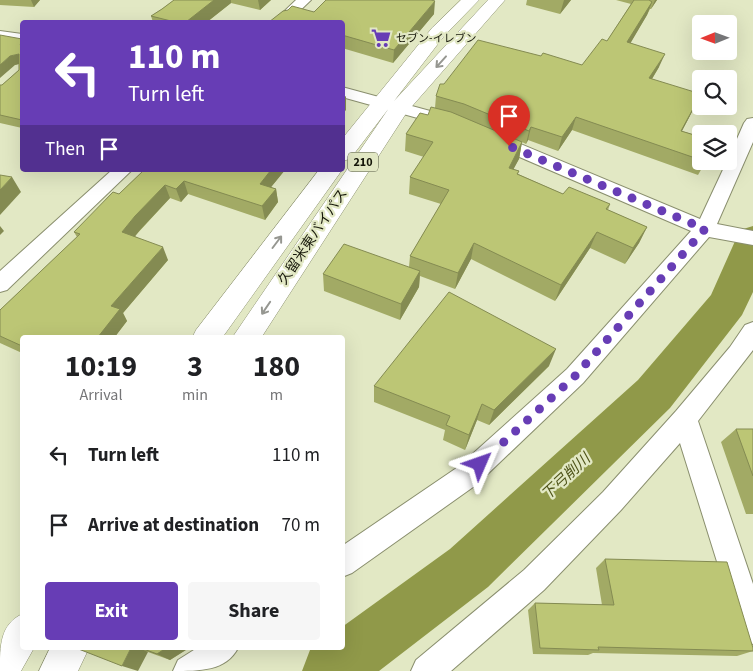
<!DOCTYPE html>
<html lang="en">
<head>
<meta charset="utf-8">
<style>
	body { margin:0; font-family:"Source Sans 3","Noto Sans JP",sans-serif; background:#f6f6f6; color:#202124; height:100vh; display:flex; flex-direction:column; font-size:19px; white-space:nowrap }
	* { box-sizing:border-box; margin:0 }
	p { font-size:16px; color:#757577 }
	.icon { flex:none; width:28px; height:28px; fill:none; stroke:currentColor; stroke-width:2; stroke-linecap:round; stroke-linejoin:round }
	.map { position:relative; flex:1; overflow:hidden }
	.panel { position:absolute; left:20px; top:335px; width:325px; height:315px; display:flex; flex-direction:column; background:#fff; border-radius:5px; box-shadow:0 5px 20px #0002 }
	.panel>* { flex:none }
	.guide { position:absolute; left:20px; top:20px; width:325px; height:152px; border-radius:5px; box-shadow:0 5px 20px #0002; background:#673db5; color:#fff; overflow:hidden }
	.needle { width:32px; rotate:269deg }
	.fabs { position:absolute; left:692px; top:15px; display:grid; gap:10px }
	.fabs a { display:grid; place-items:center; width:45px; height:45px; border-radius:5px; background:#fff; box-shadow:0 5px 20px #0002; font-size:25px }
	.pin { position:absolute; display:grid; place-items:center; width:42px; height:42px; color:#fff; margin:-51px -21px; border-radius:50% 50% 50% 0; rotate:-45deg; box-shadow:0 0 5px #0007 }
	.pin .icon { rotate:45deg }
	.me { position:absolute; width:55px; margin:-28px; rotate:47deg; stroke-linejoin:round; filter:drop-shadow(0 0 4px #0008) }
	.turn { display:flex; align-items:center; gap:18px; height:105px; padding:0 25px; font-size:22px }
	.turn .icon { width:65px; height:65px; stroke-width:2.5 }
	.turn b { display:block; font-size:35px; line-height:42px }
	.then { display:flex; align-items:center; height:48px; padding:0 25px; background:#0003; gap:10px; font-size:19px }
	.eta { display:flex; justify-content:space-evenly; align-items:center; height:85px; text-align:center }
	.eta b { font-size:30px; font-weight:700; line-height:35px }
	.button { display:flex; gap:10px; margin-top:auto; padding:10px 25px }
	.button a { flex:1; height:58px; border-radius:5px; background:#673db5; color:#fff; font-size:20px; font-weight:700; line-height:58px; text-align:center }
	.button a+a { background:#f6f6f6; color:#202124 }
	ul { padding:0; list-style:none }
	li { display:flex; align-items:center; gap:15px; height:70px; padding:0 25px }
	li div { flex:1 }
	li b { display:block; font-size:19px }
	li em { font-style:normal }
	.map>svg:first-child { display:block }
	.lines { fill:none; stroke-linecap:round; stroke-linejoin:round }
	.stream { fill:#909949; fill-rule:evenodd }
	.river { fill:#909949; fill-rule:evenodd }
	.minor-casing { stroke:#8a8f6e; stroke-width:2 }
	.highway-casing { stroke:#8a8f6e; stroke-width:1 }
	.minor { fill:#fff; fill-rule:evenodd }
	.highway { fill:#fff; fill-rule:evenodd }
	.wall { fill:#a2aa65 }
	.shaded-wall { fill:#848b52 }
	.building { fill:#bcc675; stroke:#848b52 }
	.oneway { stroke:#969791 }
	.route { stroke:#673db5; stroke-width:9; stroke-dasharray:0 16.2 }
	.labels { text-anchor:middle; dominant-baseline:central; stroke-width:4.5; stroke-linejoin:round; paint-order:stroke }
	.far-poi-label { font-size:11px; fill:#16170a; stroke:#e2e8c4; text-anchor:start }
	.shield { fill:#e2e8c4; stroke:#535642; stroke-width:1 }
	.shield-label { font-size:12px; font-weight:bold; fill:#16170a }
	.street-label { font-size:14px; fill:#16170a; stroke:#e2e8c4 }
	.water-label { font-size:15px; font-style:italic; fill:#4d5217; stroke:#e2e8c4 }
</style>
</head>
<body>
<div class="map">
<svg width="753" height="671" viewBox="0 0 753 671">
	<rect width="100%" height="100%" fill="#e2e8c4"/>
	<g class="lines">
		<path class="stream" d="M748,244H753V248H748L747,246Z"/>
		<path class="river" d="M753,226V292L742,315L670,408L488,587L379,671H302L310,650L314,648H342V627L450,549L638,380L711,295L740,230Z"/>
		<defs>
			<path id="minor" d="M296,0H311L288,22H273Z
				M0,31L22,34V42L0,39Z
				M342,87L456,118L458,122L456,126L450,127L342,97Z
				M753,118V142L717,224L753,231V245L709,237L583,383L476,485L352,573L342,577V546L458,467L567,369L691,231L487,143L484,139L487,135L493,133L499,135L700,219L727,161H729V157L744,123L747,119Z
				M112,170H132L7,290L0,292V271Z
				M753,322V350L698,421L753,584V644L742,640L738,629L680,443L621,510L544,590L451,671H411L416,660L524,570L603,492L676,411L730,347L745,325Z
				M197,648H238C226,671 200,671 173,671L178,660Z"/>
			<path id="highway" d="M461,0H479L444,36L394,101L488,0H505L407,112L261,338H232L389,108L350,159L342,161V139L432,28Z
				M319,170H342L222,338H192L196,330Z
				M22,614V648H34L21,671H0C0,645 0,625 22,614Z
				M50,648H89L78,671H39Z"/>
		</defs>
		<use href="#minor" class="minor-casing"/>
		<use href="#highway" class="highway-casing"/>
		<use href="#minor" class="minor"/>
		<use href="#highway" class="highway"/>
	</g>
	<path class="wall" d="M0,0H40L34,7L0,5Z
		M174,0H271L260,10L231,3L207,22H153L151,16L162,9Z
		M527,0H571L560,14L526,5Z
		M616,0H657L651,9H650L647,15L630,43L659,67L652,79L694,108L682,131L701,137V161H706L698,175L572,130L558,151L528,140L526,144L522,142L519,159L513,169L519,171L518,174L563,194L610,204L608,210L647,227L639,243L625,264L590,248L555,301L471,259L455,289L420,276L419,287L400,320L324,291L323,274L409,267L410,256L441,204L409,194L410,177L424,157L405,151L406,134L428,115L435,108L436,96L444,84L541,56L582,65L607,41L631,4Z
		M314,12L434,14L393,63L342,48V22Z
		M22,39V128L0,123V85H2L19,70V64L15,65Z
		M144,170H285L271,187L276,189L278,202L265,220L188,194L181,202L170,198L135,236L168,260L123,313L127,321L114,338H22V353L0,343V310L77,237L74,232L119,194Z
		M549,366L489,425L477,420L465,450L443,440L445,430L374,402V386Z
		M736,429H753V514H746L721,442Z
		M605,559L753,651L737,656L593,653L588,655L533,654L528,610L535,603L602,605L596,568Z
		M76,648H189L170,660L148,652Z"/>
	<path class="shaded-wall" d="M31,0H40L34,7Z
		M214,0H231V3L207,22H186Z
		M258,0H271L260,10Z
		M564,0H571L560,14Z
		M655,0H657L651,9Z
		M435,1L434,14L393,63L394,50Z
		M652,2L647,15L623,56L627,42Z
		M19,54L22,63L15,65L0,78V65L10,56Z
		M665,54L659,67L644,92L649,78Z
		M701,94L694,108L675,144L681,131Z
		M346,97V110L342,115V101Z
		M576,117L572,130L558,151L562,137Z
		M531,127L528,140L526,144L529,131Z
		M522,142L519,159L505,185L509,168Z
		M271,170H285L263,197L260,184Z
		M12,177L21,192L0,215V190Z
		M184,181L188,194L181,202L176,189Z
		M165,185L170,198L140,230L128,245L122,232L135,216Z
		M276,189L278,202L265,220L262,206Z
		M0,226L4,231L0,235Z
		M647,227L639,243L625,264L633,248Z
		M597,232L590,248L555,301L561,285Z
		M474,243L471,259L455,289L458,273Z
		M163,247L168,260L123,313L127,321L114,338H99L98,337L111,306Z
		M420,271L419,287L400,320L401,304Z
		M556,349L549,366L489,425L494,410Z
		M482,404L477,420L465,450L469,435Z
		M131,648H139L148,652L138,671L122,666Z
		M166,648H189L170,660L157,654Z"/>
	<path class="building" d="M174,0H214L186,22H175L151,16L162,9Z
		M326,0H431L435,1L394,50L342,35V22H269L283,11L288,10L292,6L314,12Z
		M634,0H649L652,2L627,42L665,54L649,78L701,94L681,131L701,137V160L576,117L562,137L531,127L529,131L464,104L436,96L440,84H444L478,40L541,56L543,53L582,65L602,39L607,41Z
		M0,35L22,39V42L20,45H22V120L0,115V85H2L19,70V54L10,56L0,65Z
		M342,96L346,97L342,101Z
		M431,107L451,112L522,142L509,168L519,171L517,174L563,194L569,187L610,204L606,209L647,227L633,248L597,232L561,285L474,243L458,273L410,256L449,190L410,177L433,142L406,134L420,113L428,115Z
		M144,170H271L260,184L276,189L262,206L184,181L176,189L165,185L135,216L122,232L163,247L111,306L120,309L98,337L100,338H22V346L0,336V310L80,234L74,232L113,192L119,194Z
		M0,175L12,177L0,190Z
		M344,244L420,271L401,304L323,274Z
		M449,292L556,349L494,410L482,404L469,435L446,425L450,416L374,386Z
		M736,429H753V476Z
		M605,559L727,562L753,648V651L598,647L599,650L540,648L535,603L614,605Z
		M76,648H131L122,666Z
		M141,648H166L157,654Z"/>
	<defs><path id="oneway-shaft" d="M-6 0H5M1.5-3L5.5 0L1.5 3" fill="none" stroke-width="1.6" stroke-linecap="round" stroke-linejoin="round" transform="scale(1.25)"/></defs>
	<g class="oneway">
		<use href="#oneway-shaft" transform="translate(441 62) rotate(132)"/>
		<use href="#oneway-shaft" transform="translate(277 242) rotate(-53)"/>
		<use href="#oneway-shaft" transform="translate(266 308) rotate(124)"/>
	</g>
	<g class="lines">
		<path class="route" d="M480,464L575,376L705,229L509,146"/>
	</g>
	<defs>
		<symbol id="supermarket-bare" viewBox="-9 -9 18 18"><path d="M-6-5.5h2.5l.6 2H6L4.5 2H-2.5L-4.4-4H-6ZM-1.5 3.2a1.3 1.3 0 1 0 .1 0ZM3 3.2a1.3 1.3 0 1 0 .1 0Z" fill="#673db5" stroke="#e2e8c4" stroke-width="2.5" paint-order="stroke"/></symbol>
	</defs>
	<g fill-rule="evenodd">
		<use href="#supermarket-bare" x="367" y="24" width="28" height="28"/>
	</g>
	<g class="labels">
		<g class="far-poi-label">
			<text x="396" y="38">セブン-イレブン</text>
		</g>
		<rect class="shield" x="348" y="152.5" width="30" height="19" rx="4"/>
		<g class="shield-label">
			<text x="363" y="162">210</text>
		</g>
		<g class="street-label">
			<text transform="translate(313 237) rotate(-56)">久留米東バイパス</text>
		</g>
		<g class="water-label">
			<text transform="translate(566 477) rotate(-43)">下弓削川</text>
		</g>
	</g>
</svg>
<div class="fabs">
<a><svg class="needle" viewBox="-14 -14 28 28"><path d="M0-13l5 13h-10z" fill="#e53935"/><path d="M0 13l5-13h-10z" fill="#757577"/></svg></a>
<a><svg class="icon" aria-label="search" viewBox="0 0 24 24"><circle cx="10" cy="10" r="6"/><path d="M15 15l6 6"/></svg></a>
<a><svg class="icon" aria-label="layers" viewBox="0 0 24 24"><path d="M12 4l9 5-9 5-9-5zM3 14l9 5 9-5"/></svg></a>
</div>
<div class="pin" style="left:509px;top:146px;background:#d93025"><svg class="icon" aria-label="arrive" viewBox="0 0 24 24"><path d="M6 21V4h12l-3 4 3 4H6"/></svg></div>
<svg class="me" style="left:480px;top:464px" viewBox="-20 -20 40 40"><path d="M0-17L14 15 0 8-14 15z" fill="#673db5" stroke="#fff" stroke-width="4"/></svg>
<div class="guide">
<div class="turn"><svg class="icon" aria-label="left" viewBox="0 0 24 24"><path d="M17 20v-9H6M10 6l-5 5 5 5"/></svg><div><b>110 m</b>Turn left</div></div>
<div class="then">Then<svg class="icon" aria-label="arrive" viewBox="0 0 24 24"><path d="M6 21V4h12l-3 4 3 4H6"/></svg></div>
</div>
<section class="panel">
<div class="eta">
<div><b>10:19</b><p>Arrival</p></div>
<div><b>3</b><p>min</p></div>
<div><b>180</b><p>m</p></div>
</div>
<ul>
<li><svg class="icon" aria-label="left" viewBox="0 0 24 24"><path d="M17 20v-9H6M10 6l-5 5 5 5"/></svg><div><b>Turn left</b></div><em>110 m</em></li>
<li><svg class="icon" aria-label="arrive" viewBox="0 0 24 24"><path d="M6 21V4h12l-3 4 3 4H6"/></svg><div><b>Arrive at destination</b></div><em>70 m</em></li>
</ul>
<div class="button"><a>Exit</a><a>Share</a></div>
</section>
</div>
</body>
</html>
